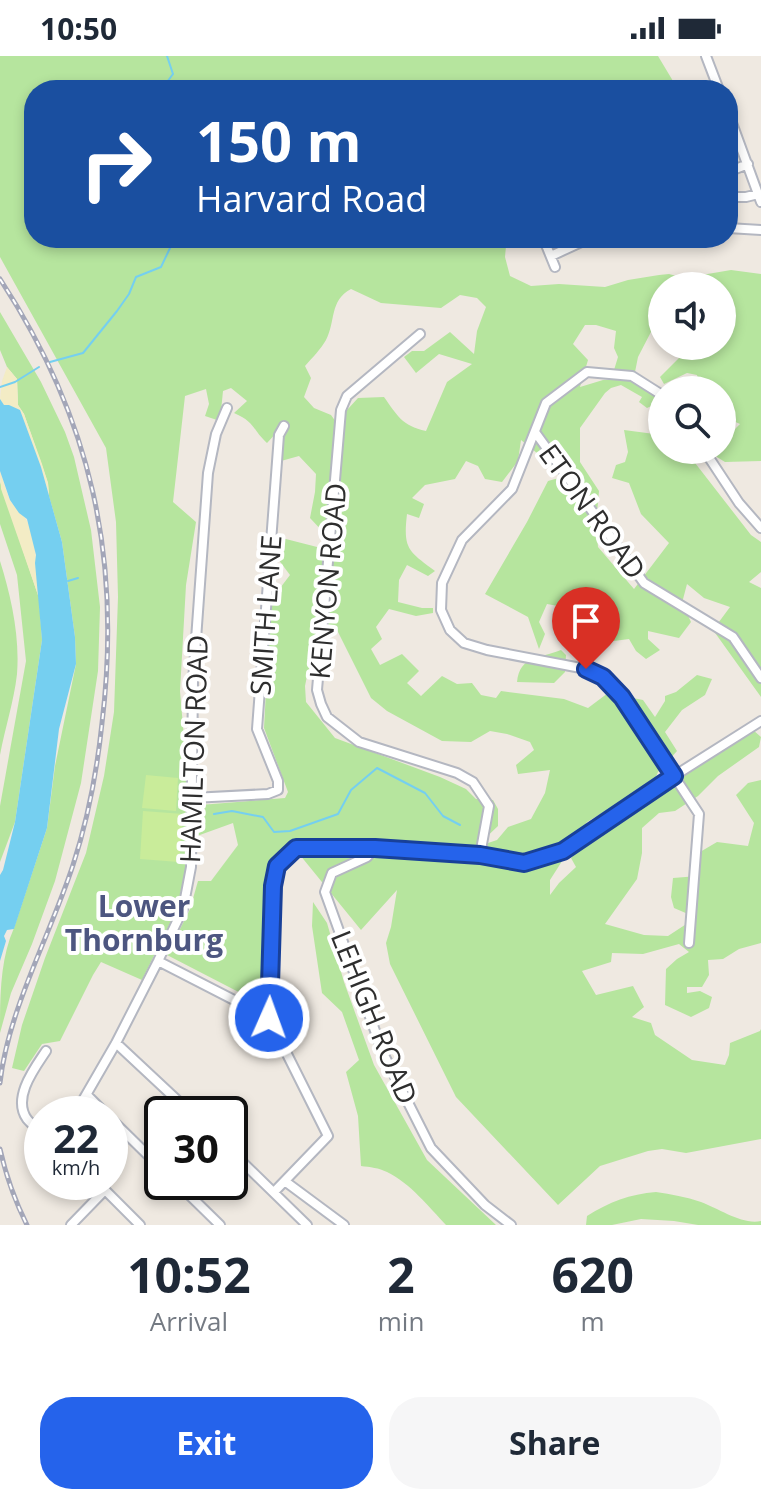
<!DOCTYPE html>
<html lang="en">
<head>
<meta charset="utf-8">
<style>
	body { margin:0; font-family:"Open Sans",sans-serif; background:#f6f6f7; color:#1f2937; height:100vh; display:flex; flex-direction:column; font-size:30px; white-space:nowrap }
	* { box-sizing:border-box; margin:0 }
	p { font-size:26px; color:#747a83 }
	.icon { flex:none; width:44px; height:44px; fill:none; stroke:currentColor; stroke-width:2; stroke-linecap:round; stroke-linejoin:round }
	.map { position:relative; height:1169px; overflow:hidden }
	.drawer { display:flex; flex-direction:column; background:#fff; flex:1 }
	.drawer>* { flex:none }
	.guide { position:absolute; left:24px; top:24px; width:714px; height:168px; border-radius:32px; box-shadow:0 4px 12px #0003; background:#1a4fa0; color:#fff; overflow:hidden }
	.fabs { position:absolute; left:648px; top:216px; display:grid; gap:16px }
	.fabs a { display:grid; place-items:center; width:88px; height:88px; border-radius:50%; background:#fff; box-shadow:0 4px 12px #0003; font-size:40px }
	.speed { position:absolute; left:24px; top:1040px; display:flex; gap:16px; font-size:40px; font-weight:700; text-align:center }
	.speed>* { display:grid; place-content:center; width:104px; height:104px; border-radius:50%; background:#fff; box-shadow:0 4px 12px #0003; line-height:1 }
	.speed small { font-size:20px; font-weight:400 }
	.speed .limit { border:4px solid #111; border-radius:12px; background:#fff; color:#111 }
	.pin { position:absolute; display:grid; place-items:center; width:68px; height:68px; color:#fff; margin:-82px -34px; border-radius:50% 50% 50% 0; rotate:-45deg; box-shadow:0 0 8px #0007 }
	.pin .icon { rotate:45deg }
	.me { position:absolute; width:88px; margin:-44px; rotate:2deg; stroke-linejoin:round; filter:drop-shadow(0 0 6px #0008) }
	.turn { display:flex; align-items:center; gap:28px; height:168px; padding:0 40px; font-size:36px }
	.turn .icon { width:104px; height:104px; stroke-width:2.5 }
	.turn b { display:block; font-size:56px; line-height:68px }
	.eta { display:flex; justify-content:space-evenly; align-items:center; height:136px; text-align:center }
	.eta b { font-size:48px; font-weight:700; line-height:56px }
	.action { display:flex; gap:16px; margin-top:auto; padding:16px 40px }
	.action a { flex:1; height:92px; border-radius:32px; background:#2563eb; color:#fff; font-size:32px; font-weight:700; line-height:92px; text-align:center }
	.action a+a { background:#f6f6f7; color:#1f2937 }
	.status { display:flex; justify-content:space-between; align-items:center; height:56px; padding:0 40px; background:#fff; direction:ltr }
	.status svg { height:22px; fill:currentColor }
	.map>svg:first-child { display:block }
	.green { fill:#b6e59e; fill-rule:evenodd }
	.sand { fill:#f3ecc5 }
	.pitch { fill:#c9ec9a }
	.water { fill:#75cff0 }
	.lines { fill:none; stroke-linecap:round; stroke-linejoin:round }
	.stream { stroke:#75cff0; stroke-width:2 }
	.street-casing { stroke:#b4b7c1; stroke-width:12 }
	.street { stroke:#fff; stroke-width:8 }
	.rail-casing { stroke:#a3a6b8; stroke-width:5 }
	.rail { stroke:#fff; stroke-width:2; stroke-dasharray:6; stroke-linecap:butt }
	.route-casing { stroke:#184099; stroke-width:20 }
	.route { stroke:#2563eb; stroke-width:14 }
	.labels { text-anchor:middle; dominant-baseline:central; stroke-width:8; stroke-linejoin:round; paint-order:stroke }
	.street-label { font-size:28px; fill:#2e2e2e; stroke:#fff }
	.neighbourhood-label { font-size:30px; font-weight:bold; fill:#4d5680; stroke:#fff }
</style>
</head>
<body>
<div class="status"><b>10:50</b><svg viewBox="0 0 49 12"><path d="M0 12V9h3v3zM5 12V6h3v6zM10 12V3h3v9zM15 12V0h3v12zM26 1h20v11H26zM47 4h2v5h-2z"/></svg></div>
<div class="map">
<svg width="761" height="1169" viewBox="0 0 761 1169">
	<rect width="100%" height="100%" fill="#efe9e1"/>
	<path class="green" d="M0,0H658L673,25L674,34H34V182H517L506,190L505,201L510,220L531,230L559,228L605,231L628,224L659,219L669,218L684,222L731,214L761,218V405L725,406L712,398L715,394H722V386L740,368L731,364L722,366V334H705L699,326L697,319L687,317L664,328L660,321L681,300L677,290H722V230H662V275L652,274L638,301L635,316L614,314L618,301L614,292L616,275L596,269H585L573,288L588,304L580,331L603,324L629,323L655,336L660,346L647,352L639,346L642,341L621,329L611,332L605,337L580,372V406L599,435L596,468L598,491L634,533L669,487L641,458L629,427L612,422L616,409L625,406L628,396L624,374L662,379V394H685L751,479L761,486V516L749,526L761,532V641L713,574L730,551L704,542L687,528L682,547L691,566L679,582L648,575V583L660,594L646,603L636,595L629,583L614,585L607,576L603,579L589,577L585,567L595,562L603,563L602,549L595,545L587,557L580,554L547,548L539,566L545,578L539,593L528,561L485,538L527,466L548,425L573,418L560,398L554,411L521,384L518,405L502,426L485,423L478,410L466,405L455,423L425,429L412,442L424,448L419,462L407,458C403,493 408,495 435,515L428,520L407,509L399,524L398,546L422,552H433V557L416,560L389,553L376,571L382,583L371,593L380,609L402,598L419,615L407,627L421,640L442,620L457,628L472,627L481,639L496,642L501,635L564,643L588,652L608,637L643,644L655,661L665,645V640L676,636L697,619L712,623L705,639L682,654L665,676L677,695L658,716L654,726L587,766L550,824V839L559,827L576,811L571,802C622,752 694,713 753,674L761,681L759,691L718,720L698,740L675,755L659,757L642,772V797L637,823L605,868L644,879L668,880L697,861L695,854L688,858L674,852L671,841L673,822L698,820L700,796L717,786L748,790L754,767L736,739L748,727L761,724V887L739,893L723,903L708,904L709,919L702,931H687V937L700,935L712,941L709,952L691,961L665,949L666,913L677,903L689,896L679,888L643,898L612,897L611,906L582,915L596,939L633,930L644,951L632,961L651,967L655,979L692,1004L725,1009L729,999L730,987L760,975L761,973V1083L686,1097L662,1093L648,1095L600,1110L558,1149L456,1041L390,908L386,887L391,871L397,834L361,874L291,788L270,808L262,943L258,946L167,899L190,853L198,825H211L238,789L233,767L197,780L200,749L285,742L288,736L264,672L271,544L290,519L275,499L278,481L321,492L325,478L310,462L315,436L316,418L299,400L281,405L283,389L279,374L267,387C252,373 255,366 234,357L247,345L231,332L223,335L220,365L205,360L209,348L206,333L185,340L173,446L196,466L186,529L180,635L187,717L185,821L174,859L142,924L101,906L93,919L60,985L42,988L24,1015L12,1012L22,969L45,902L86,797L104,720L114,656L118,541L116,466L106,392L0,201ZM351,233L381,247L441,252L460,239L477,242L486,251L477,275L474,298L450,276L424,295H412L404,301L416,317L439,298L472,308L447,326L426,375C402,370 397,359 384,341L358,342L336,366L331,359L314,352L304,341L311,322L305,310C312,302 321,293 326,284C336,265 329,245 351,233ZM336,572L371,642L387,655L442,685L471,686L490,675L507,678L530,686L534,694L516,709L518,718L550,714L545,737L531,763L508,771L497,784L476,791L498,770V753L493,744L476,743L466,733L440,721L335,682L306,646L305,630L308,615L328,579Z
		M0,256L41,326L65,376L74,401L91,474L100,551L98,615L81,727L55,825L32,888L11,937L0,977C0,941 0,903 14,872L47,772L55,710L76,608L75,581L62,486L49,440L48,427L24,358L18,349L17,323L7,311L0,294Z
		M0,426L39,542L42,584L15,766L0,806V750L26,605L17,519L0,468Z
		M0,505C11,540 20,580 17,618C14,645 5,672 0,699Z
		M561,594L566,599L565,616L554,627L517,626C520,599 539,603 561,594Z
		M313,846L327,867L344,926L374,1009L427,1104L496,1169H446C429,1151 410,1127 387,1116C379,1112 370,1111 361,1110L358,1060L346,1016L359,1004L342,956L322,937L312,870Z
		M656,1136C671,1138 686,1141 701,1146C720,1153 742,1169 761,1165V1169H698L674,1165L641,1163L612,1169H586L587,1160C609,1146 630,1138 656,1136Z"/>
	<path class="sand" d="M7,311L17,323L18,349L24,358L42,408L48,427L49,440L41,411L0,343L2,325Z
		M0,415C4,425 6,437 11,446C16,453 24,459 27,465C38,487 36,518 39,542L1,433Z"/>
	<path class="pitch" d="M146,719L178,722L176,755L142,752Z
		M143,755L183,758L179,806L140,803Z"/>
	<path class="water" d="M0,343L4,349H9L20,354L41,411L62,486L75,581L76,608L59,673L47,772L14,873L7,874L4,880L6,885L0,905V819L3,814L15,766L42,584L35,507L36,499L27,463L19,457L10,444L0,415Z"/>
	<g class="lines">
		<path class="stream" d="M165,34L164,30L173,18L167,0
			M50,306L83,297L117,255L129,238L136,221L161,211L171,190L184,182
			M0,331L15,326L39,311
			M68,525L78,522
			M214,758L232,755L263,761L274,776L290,775L338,758L351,734L377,712L425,737L443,760L460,769"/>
		<defs>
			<path id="street" d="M706,0L719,34
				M728,56L761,146
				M728,116L748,108
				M728,141H746L758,138
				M728,172L761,174
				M544,184L555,211
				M551,200L590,182
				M420,278L347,340L341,354L317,634L321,648L327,661L359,686L457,717L473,726L489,750L480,799
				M662,339L632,320L587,316L546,347L512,433L462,484L442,527L441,554L450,574L464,587L487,594L586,613L603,621L622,641L699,758L689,887
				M535,376L644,527L733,581L761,622
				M704,394L739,447L761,472
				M192,742L268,738L278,734V725L257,673L279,379L284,370
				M375,792L367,801L332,817L325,836L383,997L431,1092L485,1149L511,1169
				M158,905L269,962
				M116,987L192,1058
				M87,1039L106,1058
				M75,1058L116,987L158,905L183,853L191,811L193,625L208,417L216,378L227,352
				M110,1062L162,1113
				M42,1077C37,1072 31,1068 27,1063C12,1042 34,1013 46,995
				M230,1094L307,1169
				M97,1126L140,1169
				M176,1126L220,1169
				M286,1126L344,1169
				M274,1136L328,1080L269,962L273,830L277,810L296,792H375L480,799L524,807L563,795L674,720L761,665
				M71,1169L105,1134"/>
		</defs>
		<use href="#street" class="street-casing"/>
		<use href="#street" class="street"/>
		<defs>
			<path id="rail" d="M0,223C91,362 122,502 102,667C97,715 88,763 73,809C50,880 8,954 0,1027
				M0,1093C6,1120 15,1145 27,1169"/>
		</defs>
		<use href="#rail" class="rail-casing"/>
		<use href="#rail" class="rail"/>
	</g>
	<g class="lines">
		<defs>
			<path id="route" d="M269,962L273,830L277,810L296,792H375L480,799L524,807L563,795L674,720L622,641L603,621L586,613"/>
		</defs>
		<use href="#route" class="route-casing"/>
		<use href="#route" class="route"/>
	</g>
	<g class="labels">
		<g class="street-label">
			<text transform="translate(593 455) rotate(54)">ETON ROAD</text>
			<text transform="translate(327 525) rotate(-85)">KENYON ROAD</text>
			<text transform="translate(265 559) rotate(-86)">SMITH LANE</text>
			<text transform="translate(193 693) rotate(-88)">HAMILTON ROAD</text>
			<text transform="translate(375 961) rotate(68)">LEHIGH ROAD</text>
		</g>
		<g class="neighbourhood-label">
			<text x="144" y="849">Lower<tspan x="144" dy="34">Thornburg</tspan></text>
		</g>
	</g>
</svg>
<div class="fabs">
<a><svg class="icon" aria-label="sound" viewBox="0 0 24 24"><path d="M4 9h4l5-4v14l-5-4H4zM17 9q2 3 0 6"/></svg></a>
<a><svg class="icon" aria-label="search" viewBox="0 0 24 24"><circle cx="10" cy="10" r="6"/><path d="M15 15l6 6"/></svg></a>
</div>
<div class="speed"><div>22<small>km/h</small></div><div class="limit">30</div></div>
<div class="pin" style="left:586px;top:613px;background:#d93025"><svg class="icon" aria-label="arrive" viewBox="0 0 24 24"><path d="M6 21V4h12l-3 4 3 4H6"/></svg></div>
<svg class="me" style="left:269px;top:962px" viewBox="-20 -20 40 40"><circle r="17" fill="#2563eb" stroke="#fff" stroke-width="3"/><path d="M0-11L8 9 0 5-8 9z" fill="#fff"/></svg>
<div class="guide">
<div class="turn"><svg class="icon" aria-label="right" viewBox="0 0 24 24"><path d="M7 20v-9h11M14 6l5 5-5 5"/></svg><div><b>150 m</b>Harvard Road</div></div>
</div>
</div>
<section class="drawer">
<div class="eta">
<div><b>10:52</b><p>Arrival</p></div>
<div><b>2</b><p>min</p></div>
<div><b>620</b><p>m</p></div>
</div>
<div class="action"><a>Exit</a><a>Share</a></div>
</section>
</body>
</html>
